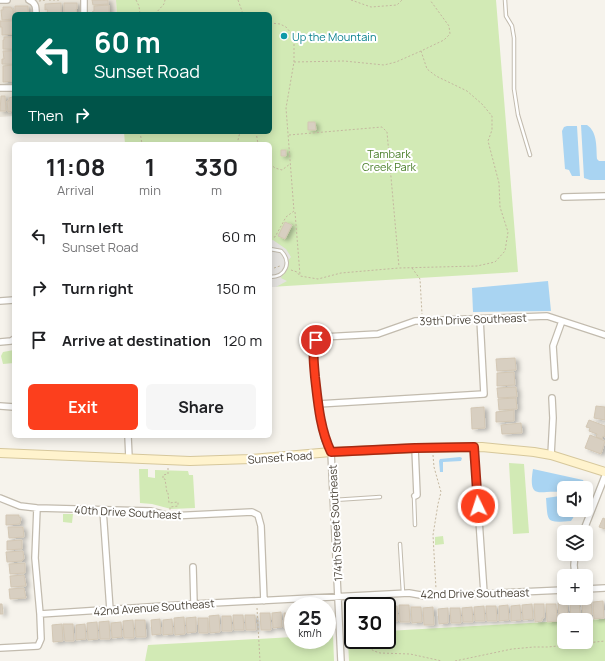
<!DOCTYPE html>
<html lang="en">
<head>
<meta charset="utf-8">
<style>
	body { margin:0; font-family:Manrope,sans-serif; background:#f6f6f6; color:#202124; height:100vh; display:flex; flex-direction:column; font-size:15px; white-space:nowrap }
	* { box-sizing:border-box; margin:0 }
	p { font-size:13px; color:#757577 }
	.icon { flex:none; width:22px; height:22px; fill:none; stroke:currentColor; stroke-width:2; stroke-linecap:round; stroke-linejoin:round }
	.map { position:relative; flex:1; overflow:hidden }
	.panel { position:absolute; left:12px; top:142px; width:260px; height:296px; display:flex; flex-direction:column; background:#fff; border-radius:6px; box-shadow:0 2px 10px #0003 }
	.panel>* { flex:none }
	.guide { position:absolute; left:12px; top:12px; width:260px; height:122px; border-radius:6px; box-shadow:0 2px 10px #0003; background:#00695c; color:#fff; overflow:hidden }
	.tools { position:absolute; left:557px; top:481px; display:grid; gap:8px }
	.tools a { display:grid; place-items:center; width:36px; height:36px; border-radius:6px; background:#fff; box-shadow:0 2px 10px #0003; font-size:20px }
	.speed { position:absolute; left:284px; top:597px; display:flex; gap:8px; font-size:20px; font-weight:700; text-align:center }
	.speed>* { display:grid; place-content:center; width:52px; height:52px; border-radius:50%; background:#fff; box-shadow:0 2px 10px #0003; line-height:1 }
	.speed small { font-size:10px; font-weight:400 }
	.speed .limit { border:2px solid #111; border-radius:6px; background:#fff; color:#111 }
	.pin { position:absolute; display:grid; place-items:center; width:34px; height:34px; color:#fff; margin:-17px; border:2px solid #fff; border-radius:50%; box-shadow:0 1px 4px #0007 }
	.me { position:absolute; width:44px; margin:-22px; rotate:356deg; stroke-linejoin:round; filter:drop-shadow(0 0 3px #0008) }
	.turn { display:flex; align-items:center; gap:14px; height:84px; padding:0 16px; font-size:18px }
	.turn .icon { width:52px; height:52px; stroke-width:2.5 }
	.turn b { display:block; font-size:28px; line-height:34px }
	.then { display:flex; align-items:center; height:38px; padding:0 16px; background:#0003; gap:8px; font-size:15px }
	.eta { display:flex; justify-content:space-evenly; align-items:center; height:68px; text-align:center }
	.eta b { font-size:24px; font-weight:700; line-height:28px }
	.cta { display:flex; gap:8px; margin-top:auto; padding:8px 16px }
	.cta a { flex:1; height:46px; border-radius:6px; background:#fc3f1d; color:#fff; font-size:16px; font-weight:700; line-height:46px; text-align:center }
	.cta a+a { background:#f6f6f6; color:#202124 }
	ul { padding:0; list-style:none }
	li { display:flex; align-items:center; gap:12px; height:52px; padding:0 16px }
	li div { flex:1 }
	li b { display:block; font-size:15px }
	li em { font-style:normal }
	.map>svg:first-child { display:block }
	.residential { fill:#eae5da }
	.green { fill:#d2eab5 }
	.parking { fill:#e5e3e0 }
	.water { fill:#a9d4f2 }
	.building { fill:#d8cfc1; stroke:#d3c7b4; filter:url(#shadow) }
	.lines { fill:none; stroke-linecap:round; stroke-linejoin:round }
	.lane-casing { stroke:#c2bbae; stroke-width:4.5 }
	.street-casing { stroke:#c2bbae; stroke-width:8 }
	.secondary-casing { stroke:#d6c79b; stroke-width:10 }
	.path { stroke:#c4b79f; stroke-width:1; stroke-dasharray:2 2; stroke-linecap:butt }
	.lane { stroke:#fff; stroke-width:2.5 }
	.street { stroke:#fff; stroke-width:5.5 }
	.secondary { stroke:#fff3cd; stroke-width:8 }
	.route-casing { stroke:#a42913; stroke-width:10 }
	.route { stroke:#fc3f1d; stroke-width:7 }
	.culture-dot { fill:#0f9aa8; stroke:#fff; stroke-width:1.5 }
	.labels { text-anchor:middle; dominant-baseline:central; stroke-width:4; stroke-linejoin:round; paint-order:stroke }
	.culture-label { font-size:11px; fill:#0d838f; stroke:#fff; text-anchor:start }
	.park-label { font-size:11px; fill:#4a7f2a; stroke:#fff }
	.street-label { font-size:11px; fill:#4b4439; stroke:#fff }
</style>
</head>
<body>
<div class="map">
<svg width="605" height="661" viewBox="0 0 605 661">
	<defs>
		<filter id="shadow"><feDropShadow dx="3.5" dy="2" stdDeviation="2" flood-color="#0004"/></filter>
	</defs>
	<rect width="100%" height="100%" fill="#f6f3ec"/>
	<path class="residential" d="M0,0H116L117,14H14V116L0,117Z"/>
	<path class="green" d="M116,0H496L518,272L270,287V144H125L124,132H270V14H117Z
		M14,350V363L3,364L1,356L3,352Z
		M509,463L524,464L529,533L513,534Z
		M139,469H148V477L155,478V470L188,471L189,475H193L195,508L171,509L152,504L140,503Z
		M63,514H73L72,523L63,522Z
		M443,536L444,544L435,545V537Z
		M605,619V661H349L348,642L350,633H353V640H387V631L564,621V642H586V620Z
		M333,634L334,661H145L148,645L293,637V640H327V635Z"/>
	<path class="parking" d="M273,240L286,249L291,257L287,262L281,278L287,281L276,287H270V241Z"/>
	<path class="water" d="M581,125H587C598,132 596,149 597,159L599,161H605V180H590L584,178Z
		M567,126H577L580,176H572L569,170L565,169L562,131L564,127Z
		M548,281L551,311L473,312L472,288Z
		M460,457L462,458L461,461L443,462V472H440L439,461L440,459Z
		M533,469L583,480L586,486V488H564V493C544,487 527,505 533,469Z
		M560,496L564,497V510H576L573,518L571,521C545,523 548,522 546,498Z"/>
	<path class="building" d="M92,0H108V4L93,5Z
		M61,3V14H48L47,9L45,10V4Z
		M64,3H77V9H76L77,14H64Z
		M109,5V14H92V12L94,11V6Z
		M15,6H28V14H15Z
		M3,7H11L12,9H13V19L2,20L1,10H3Z
		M0,21H14V34L2,35V27H0Z
		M4,37H13L14,49H3V40H4Z
		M3,51H14V64H2V59H4Z
		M14,65V81L3,82V66Z
		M1,96H5L6,111H0Z
		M12,97H14V111L8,112L7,101H9V98Z
		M308,122H315L316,130H308Z
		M281,150H286V156H281Z
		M285,222L292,225L285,239L278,236Z
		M515,358L516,370L497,371L496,359Z
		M514,372L515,385L497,386V373Z
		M516,387L517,397L498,398L497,388Z
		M516,398L517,409L499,410L498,399Z
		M596,406L605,407V420L594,418Z
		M484,407L485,428L472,429L471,408Z
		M514,410V421L496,422V412Z
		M589,420L605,426V437L603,436L602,439L596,437L597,434L589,431L590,428L586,427Z
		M521,423L522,433L502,434L501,425Z
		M590,435L605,441L601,454L585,448Z
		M6,515H19V517L21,518L20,524L6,525Z
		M603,518L605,519V529L599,527Z
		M8,527H23L24,537L9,538Z
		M22,540V549L7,550V541Z
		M23,551L24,559L22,560V561L7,562L6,552Z
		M25,563V573L10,574L9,564Z
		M24,575L26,586L11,587L10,576Z
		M24,588L26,598L10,599L9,589Z
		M591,601L592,615H589V619H583L582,602Z
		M603,601L604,618L594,619L593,602Z
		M579,602L581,620H571L570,603Z
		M558,603H567L568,620H562V616L559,617Z
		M0,604H2L3,614H0Z
		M532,604L533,619L523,620L522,605Z
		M534,604H544V618H542V621L535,622Z
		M546,604H556L557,621L547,622Z
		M399,605H409L410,622H400Z
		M508,605L509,620L499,621V606Z
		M520,605L521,620L511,621V606Z
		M387,606H397L398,621H388Z
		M484,606L485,621H475L474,607Z
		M486,606H496L497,621H487Z
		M411,607H421L422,622L412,623Z
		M433,607L434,625H424L423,608Z
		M472,607L473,622H463L462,608Z
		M448,608V623L439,624L438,609Z
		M450,608H460L461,623H451Z
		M327,610L329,627H327Z
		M281,612L282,627L273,628L272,613Z
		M260,613H270L271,630H261Z
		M284,613H293V628H284Z
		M219,615L220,632L210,633L209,616Z
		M233,615H243L244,630H234Z
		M245,615H255L256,630H246Z
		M222,616H231L232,631H222Z
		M184,617L185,634L175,635L174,618Z
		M196,617V632L187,633L186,618Z
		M198,618H208V633H199Z
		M160,619L161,634L152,635L151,620Z
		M172,619L173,634L163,635V620Z
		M133,620L134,638H124L123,621Z
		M135,620H145L146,637H136Z
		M109,621L110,639H100L99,622Z
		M97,622L98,639L88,640L87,623Z
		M121,622L122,637L112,638L111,623Z
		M62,624L63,641L53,642L52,625Z
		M63,624H73L74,641H65Z
		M85,624L86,639L76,640V625Z"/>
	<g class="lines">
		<defs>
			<path id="lane" d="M505,0L506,16L512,26L514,38V89L518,115L530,155
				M270,249L281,251C292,262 286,277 270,277
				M334,500L380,497
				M415,525L414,497L415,496
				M400,544L403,593"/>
			<path id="street" d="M0,0H7
				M29,0C36,3 36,7 36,14
				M84,0V14
				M0,88H14
				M564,197L605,196
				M0,301L14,300
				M0,342L11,341L14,339
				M555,377L553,346L562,321
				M318,404L484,394L480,319
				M0,406L14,407
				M128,436L129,458
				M474,447L484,593
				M415,448L417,495L415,496
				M551,455L553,418L552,398
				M0,498L20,506L37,508L151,511L170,516L252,512L258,515L261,526L264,601
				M37,508L35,558L40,614
				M103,510L110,610
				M583,532L605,476
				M193,567L194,604
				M575,576L574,565L575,554
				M586,589L605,588
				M0,648L38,646L41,639L40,614L194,604L409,593L426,596H435L564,590
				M341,661L331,452L325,440L318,404L313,350L316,340L323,337L378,334L415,321L547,316L605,335"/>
			<path id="secondary" d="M0,453L190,461L251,459L331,452L419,448L482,447L534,452L551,455L605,472"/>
		</defs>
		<use href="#lane" class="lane-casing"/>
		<use href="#street" class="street-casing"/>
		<use href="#secondary" class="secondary-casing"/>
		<path class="path" d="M49,0H60
			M136,0L139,6L140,14
			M238,0L243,14
			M351,0L371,7L397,5L402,0
			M39,1L46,0
			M155,14L164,4L165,0
			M270,23L280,24L286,27L291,33L294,44V62L286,108L294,211L286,217L275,237H270
			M294,62L344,61L384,65L396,62L421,51
			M140,132L142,144
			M256,132L258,144
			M289,135L382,127L387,132L399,267
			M239,144L238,140L240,132
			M270,164L275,168L282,170L290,164
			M295,212L300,275
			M270,268H274L280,266
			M412,268L420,279L422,314
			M291,270L297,272L300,276L318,279L341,273L399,268L477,266L495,262L505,251L508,232L500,207L499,183L488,141L492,130V116L482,104L467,91L436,76L427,69L421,51L444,40L450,34L449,26L430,0
			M433,455L434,467L441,492L438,504L433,535L436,589
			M168,468V474L163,475V479H165L167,493H168L169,503L178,502V506L170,507V510
			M257,608L260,661
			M346,641H356L365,645L374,651L380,653L410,654L442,661
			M455,661L512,649L534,647H548L605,641"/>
		<use href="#lane" class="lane"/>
		<use href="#street" class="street"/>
		<use href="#secondary" class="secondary"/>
	</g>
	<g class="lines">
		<defs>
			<path id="route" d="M316,340C312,352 314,364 315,377C318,403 320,429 331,452L415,448L474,447L478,506"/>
		</defs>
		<use href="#route" class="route-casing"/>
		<use href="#route" class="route"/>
	</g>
	<circle class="culture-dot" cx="284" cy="36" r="4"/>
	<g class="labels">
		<g class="culture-label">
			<text x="292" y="36">Up the Mountain</text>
		</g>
		<g class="park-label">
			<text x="389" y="153">Tambark<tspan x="389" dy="13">Creek Park</tspan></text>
		</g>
		<g class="street-label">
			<text transform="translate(473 319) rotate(-2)">39th Drive Southeast</text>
			<text transform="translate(280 457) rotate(-4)">Sunset Road</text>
			<text transform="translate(128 512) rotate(3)">40th Drive Southeast</text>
			<text transform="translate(335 523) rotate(-93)">174th Street Southeast</text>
			<text transform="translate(475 593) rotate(-1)">42nd Drive Southeast</text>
			<text transform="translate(154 607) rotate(-4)">42nd Avenue Southeast</text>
		</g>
	</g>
</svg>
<div class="tools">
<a><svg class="icon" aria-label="sound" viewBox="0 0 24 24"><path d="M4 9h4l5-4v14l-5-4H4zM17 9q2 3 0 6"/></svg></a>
<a><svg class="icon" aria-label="layers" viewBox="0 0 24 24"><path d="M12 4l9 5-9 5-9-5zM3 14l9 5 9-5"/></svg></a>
<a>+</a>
<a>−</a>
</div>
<div class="speed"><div>25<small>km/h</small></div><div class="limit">30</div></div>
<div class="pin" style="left:316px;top:340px;background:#d93025"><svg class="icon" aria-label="arrive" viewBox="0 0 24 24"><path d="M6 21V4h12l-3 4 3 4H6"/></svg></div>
<svg class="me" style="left:478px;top:506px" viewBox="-20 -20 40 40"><circle r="17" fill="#fc3f1d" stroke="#fff" stroke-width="3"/><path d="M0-11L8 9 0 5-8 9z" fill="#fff"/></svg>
<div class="guide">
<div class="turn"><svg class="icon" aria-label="left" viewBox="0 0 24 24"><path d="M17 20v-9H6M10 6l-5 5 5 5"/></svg><div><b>60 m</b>Sunset Road</div></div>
<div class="then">Then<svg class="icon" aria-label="right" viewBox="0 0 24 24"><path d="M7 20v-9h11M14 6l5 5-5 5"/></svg></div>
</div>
<section class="panel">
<div class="eta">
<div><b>11:08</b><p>Arrival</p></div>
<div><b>1</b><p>min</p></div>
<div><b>330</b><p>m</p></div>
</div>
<ul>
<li><svg class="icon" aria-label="left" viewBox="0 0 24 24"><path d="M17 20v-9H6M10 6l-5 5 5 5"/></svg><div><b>Turn left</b><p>Sunset Road</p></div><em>60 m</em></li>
<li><svg class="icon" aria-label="right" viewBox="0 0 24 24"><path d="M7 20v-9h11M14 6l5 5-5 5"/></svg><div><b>Turn right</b></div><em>150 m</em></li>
<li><svg class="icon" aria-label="arrive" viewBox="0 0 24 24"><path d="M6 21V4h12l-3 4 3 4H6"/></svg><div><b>Arrive at destination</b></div><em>120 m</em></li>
</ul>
<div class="cta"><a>Exit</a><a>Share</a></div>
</section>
</div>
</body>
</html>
